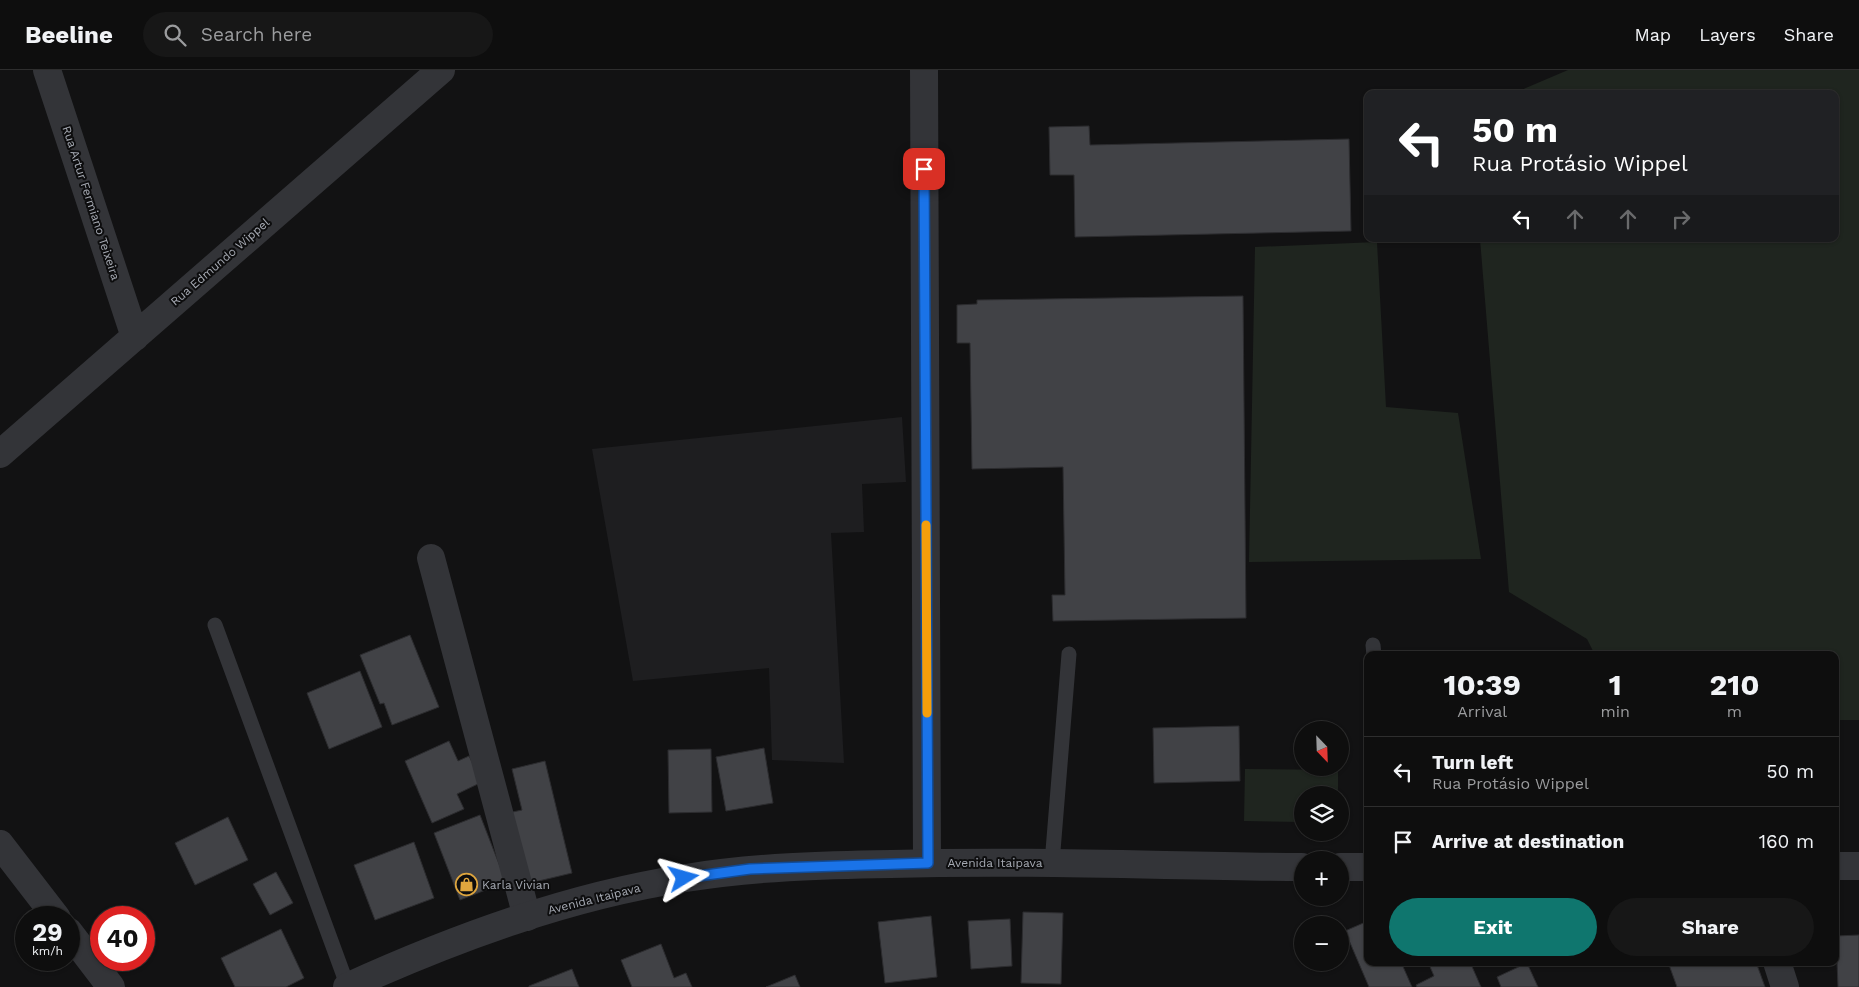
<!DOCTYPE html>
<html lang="en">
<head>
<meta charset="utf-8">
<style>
	body { margin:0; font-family:"Work Sans",sans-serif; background:#171717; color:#f1f3f6; height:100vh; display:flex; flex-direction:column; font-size:19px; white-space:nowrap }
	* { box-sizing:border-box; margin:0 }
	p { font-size:16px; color:#9b9c9e }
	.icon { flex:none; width:28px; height:28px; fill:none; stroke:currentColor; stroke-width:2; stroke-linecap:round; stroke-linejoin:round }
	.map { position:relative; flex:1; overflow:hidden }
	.panel { position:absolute; left:1364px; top:581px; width:475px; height:315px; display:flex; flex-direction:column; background:#0e0e0e; border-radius:10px; box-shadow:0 1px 4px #0004,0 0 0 1px #2e2e2e }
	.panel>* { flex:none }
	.hud { position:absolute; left:1364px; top:20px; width:475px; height:152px; border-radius:10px; box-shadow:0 1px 4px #0004,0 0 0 1px #2e2e2e; background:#202124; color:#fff; overflow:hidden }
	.needle { width:32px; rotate:157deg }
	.controls { position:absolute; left:1294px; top:651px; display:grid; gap:10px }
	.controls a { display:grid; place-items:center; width:55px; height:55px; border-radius:50%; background:#0e0e0e; box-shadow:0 1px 4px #0004,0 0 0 1px #2e2e2e; font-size:25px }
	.speed { position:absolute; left:15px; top:836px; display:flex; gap:10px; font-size:25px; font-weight:700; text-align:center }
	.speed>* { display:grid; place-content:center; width:65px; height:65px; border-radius:50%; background:#0e0e0e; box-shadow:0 1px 4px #0004,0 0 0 1px #2e2e2e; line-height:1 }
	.speed small { font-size:12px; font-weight:400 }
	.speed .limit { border:8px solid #d22; background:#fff; color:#111 }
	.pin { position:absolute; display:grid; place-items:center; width:42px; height:42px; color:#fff; margin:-21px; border-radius:10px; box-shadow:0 2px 8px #0006 }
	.me { position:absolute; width:55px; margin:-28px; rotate:82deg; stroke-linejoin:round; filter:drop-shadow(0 0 4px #0008) }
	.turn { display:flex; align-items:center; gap:18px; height:105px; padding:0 25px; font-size:22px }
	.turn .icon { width:65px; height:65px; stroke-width:2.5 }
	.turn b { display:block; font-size:35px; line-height:42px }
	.lanes { display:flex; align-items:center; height:48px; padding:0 25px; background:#0003; justify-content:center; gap:25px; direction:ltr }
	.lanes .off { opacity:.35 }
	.eta { display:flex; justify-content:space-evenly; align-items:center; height:85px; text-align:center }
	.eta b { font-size:30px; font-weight:700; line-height:35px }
	.button { display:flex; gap:10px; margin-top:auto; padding:10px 25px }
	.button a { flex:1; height:58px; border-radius:30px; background:#0f766e; color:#fff; font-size:20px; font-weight:700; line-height:58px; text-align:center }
	.button a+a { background:#171717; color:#f1f3f6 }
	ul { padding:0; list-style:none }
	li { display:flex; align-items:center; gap:15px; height:70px; padding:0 25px; border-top:1px solid #2e2e2e }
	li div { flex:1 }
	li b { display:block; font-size:19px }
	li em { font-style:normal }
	header { display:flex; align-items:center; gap:30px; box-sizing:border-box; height:70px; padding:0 25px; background:#0e0e0e; border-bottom:1px solid #2e2e2e }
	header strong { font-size:24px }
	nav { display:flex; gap:28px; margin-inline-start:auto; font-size:18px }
	.search { width:350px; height:45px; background:#171717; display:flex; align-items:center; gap:12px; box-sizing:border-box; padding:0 18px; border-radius:28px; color:#9b9c9e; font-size:19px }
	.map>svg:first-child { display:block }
	.built { fill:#1e1e20 }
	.green { fill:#1f251f }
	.building { fill:#414246; stroke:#2c2c2f }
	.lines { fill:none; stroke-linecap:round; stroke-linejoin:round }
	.service { stroke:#333438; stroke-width:15 }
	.minor { stroke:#333438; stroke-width:28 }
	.tertiary { stroke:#333438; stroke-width:28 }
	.route-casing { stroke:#114b97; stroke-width:12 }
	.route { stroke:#1a73e8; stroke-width:9 }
	.slow { stroke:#f59e0b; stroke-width:9 }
	.labels { text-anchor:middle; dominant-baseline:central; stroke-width:4; stroke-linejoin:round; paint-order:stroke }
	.street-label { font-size:12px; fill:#a5a9b2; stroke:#0d0d0e }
	.poi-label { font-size:12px; fill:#a5a9b2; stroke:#0d0d0e; text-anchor:start }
</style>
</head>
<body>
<header>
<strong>Beeline</strong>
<div class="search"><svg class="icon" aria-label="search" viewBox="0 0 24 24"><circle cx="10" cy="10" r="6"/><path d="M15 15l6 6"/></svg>Search here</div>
<nav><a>Map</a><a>Layers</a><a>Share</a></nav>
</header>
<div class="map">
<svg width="1859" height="917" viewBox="0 0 1859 917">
	<rect width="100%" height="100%" fill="#121213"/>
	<path class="built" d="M902,347L906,412L862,414L864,462L831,463L844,693L772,690L769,598L633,611L592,379Z"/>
	<path class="green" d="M1568,0H1859V650H1835V585H1595L1587,569L1509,522L1480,169H1835V24H1512Z
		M1377,172L1386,337L1458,343L1481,489L1249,492L1255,177Z
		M1245,699L1338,700V725H1302V752L1244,751Z"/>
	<path class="building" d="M1089,56L1090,75L1349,69L1351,161L1075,167L1074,105H1050L1049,57Z
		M1243,226L1246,548L1053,551L1052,525H1065L1063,397L972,399L970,273H957V235L977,234V230Z
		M410,565L439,637L392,655L384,633L380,634L360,585Z
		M360,601L382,657L329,679L307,623Z
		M1239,656L1240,711L1154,713L1153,658Z
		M449,671L458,691L469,686L482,712L457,724L464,739L432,753L405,691Z
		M764,678L773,733L726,741L716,687Z
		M711,679L712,742L669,743L668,680Z
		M545,691L572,803L526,814L508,743L522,740L512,699Z
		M480,745L506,812L460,830L434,763Z
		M228,747L248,790L195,815L175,773Z
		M414,772L434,828L375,850L354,795Z
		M276,802L293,833L270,845L253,814Z
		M1023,842L1063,843L1061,914L1021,913Z
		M931,846L937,907L885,913L878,852Z
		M1010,849L1012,896L971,899L968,851Z
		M1368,851V892H1401L1412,917H1369L1345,861Z
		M281,859L304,908L286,917H235L221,888Z
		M1859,865V917H1838L1836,866Z
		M661,874L674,908L686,903L692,917H632L621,890Z
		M1428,892H1470L1481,917H1417L1416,915L1434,906Z
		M1668,892H1756L1765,917H1677Z
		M1527,893L1538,917H1501L1497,907Z
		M572,899L579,917H529V916Z
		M795,905L800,917H766Z"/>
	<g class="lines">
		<path class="service" d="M215,555L348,917
			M1373,575L1374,585
			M1052,793L1069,584"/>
		<path class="minor" d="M47,0L135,267
			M924,0L927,793
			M0,384L441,0
			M431,488L527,847
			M0,774L57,848
			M69,862L111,917
			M1777,892L1785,917"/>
		<path class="tertiary" d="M1835,796H1859
			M1340,797H1368
			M347,917C455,868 569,826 686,808C754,797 823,795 891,794C1028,790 1165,796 1302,797"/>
	</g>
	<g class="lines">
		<defs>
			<path id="route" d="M684,808L750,799L928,793L924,99"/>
		</defs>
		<use href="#route" class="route-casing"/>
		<use href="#route" class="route"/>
		<path class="slow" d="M926,455L927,643"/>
	</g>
	<defs>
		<symbol id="shop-ring" viewBox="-11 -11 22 22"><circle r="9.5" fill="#0d0d0e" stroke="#dfa63e" stroke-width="1.5"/><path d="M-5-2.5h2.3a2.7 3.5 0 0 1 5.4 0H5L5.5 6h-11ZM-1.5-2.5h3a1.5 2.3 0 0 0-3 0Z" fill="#dfa63e"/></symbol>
	</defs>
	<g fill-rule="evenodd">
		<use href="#shop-ring" x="454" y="802" width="25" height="25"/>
	</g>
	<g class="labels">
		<g class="street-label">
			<text transform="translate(91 133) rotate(72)">Rua Artur Fermiano Teixeira</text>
			<text transform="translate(220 192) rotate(-41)">Rua Edmundo Wippel</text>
			<text x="995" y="793">Avenida Itaipava</text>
			<text transform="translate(594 829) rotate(-14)">Avenida Itaipava</text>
		</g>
		<g class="poi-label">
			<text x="482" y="815">Karla Vivian</text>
		</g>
	</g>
</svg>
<div class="controls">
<a><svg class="needle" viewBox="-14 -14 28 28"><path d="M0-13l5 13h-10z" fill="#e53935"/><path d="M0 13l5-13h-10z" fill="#9b9c9e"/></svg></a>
<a><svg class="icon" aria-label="layers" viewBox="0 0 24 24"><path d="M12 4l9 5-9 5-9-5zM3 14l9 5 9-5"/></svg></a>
<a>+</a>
<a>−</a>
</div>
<div class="speed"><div>29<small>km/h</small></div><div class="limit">40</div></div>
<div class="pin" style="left:924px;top:99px;background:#d93025"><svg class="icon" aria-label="arrive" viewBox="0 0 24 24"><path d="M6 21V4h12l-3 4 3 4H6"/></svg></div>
<svg class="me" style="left:684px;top:808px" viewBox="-20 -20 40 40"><path d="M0-17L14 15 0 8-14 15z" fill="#1a73e8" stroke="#fff" stroke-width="4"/></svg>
<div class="hud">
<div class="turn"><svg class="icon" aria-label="left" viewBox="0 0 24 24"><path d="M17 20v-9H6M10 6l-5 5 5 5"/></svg><div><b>50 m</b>Rua Protásio Wippel</div></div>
<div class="lanes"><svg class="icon" aria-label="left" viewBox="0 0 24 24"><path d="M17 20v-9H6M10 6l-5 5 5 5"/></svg><svg class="icon off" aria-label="ahead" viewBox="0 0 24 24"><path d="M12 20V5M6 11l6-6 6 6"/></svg><svg class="icon off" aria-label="ahead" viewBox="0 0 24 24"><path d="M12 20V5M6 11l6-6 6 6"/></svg><svg class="icon off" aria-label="right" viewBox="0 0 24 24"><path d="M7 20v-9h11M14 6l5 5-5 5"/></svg></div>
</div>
<section class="panel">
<div class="eta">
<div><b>10:39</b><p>Arrival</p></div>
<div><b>1</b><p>min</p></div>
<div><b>210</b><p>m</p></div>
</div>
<ul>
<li><svg class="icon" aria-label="left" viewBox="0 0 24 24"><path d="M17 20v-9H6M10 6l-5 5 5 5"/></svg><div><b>Turn left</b><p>Rua Protásio Wippel</p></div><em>50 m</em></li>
<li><svg class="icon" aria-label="arrive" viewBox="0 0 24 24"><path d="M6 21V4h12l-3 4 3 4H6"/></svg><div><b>Arrive at destination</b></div><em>160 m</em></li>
</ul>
<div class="button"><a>Exit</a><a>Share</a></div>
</section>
</div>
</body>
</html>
